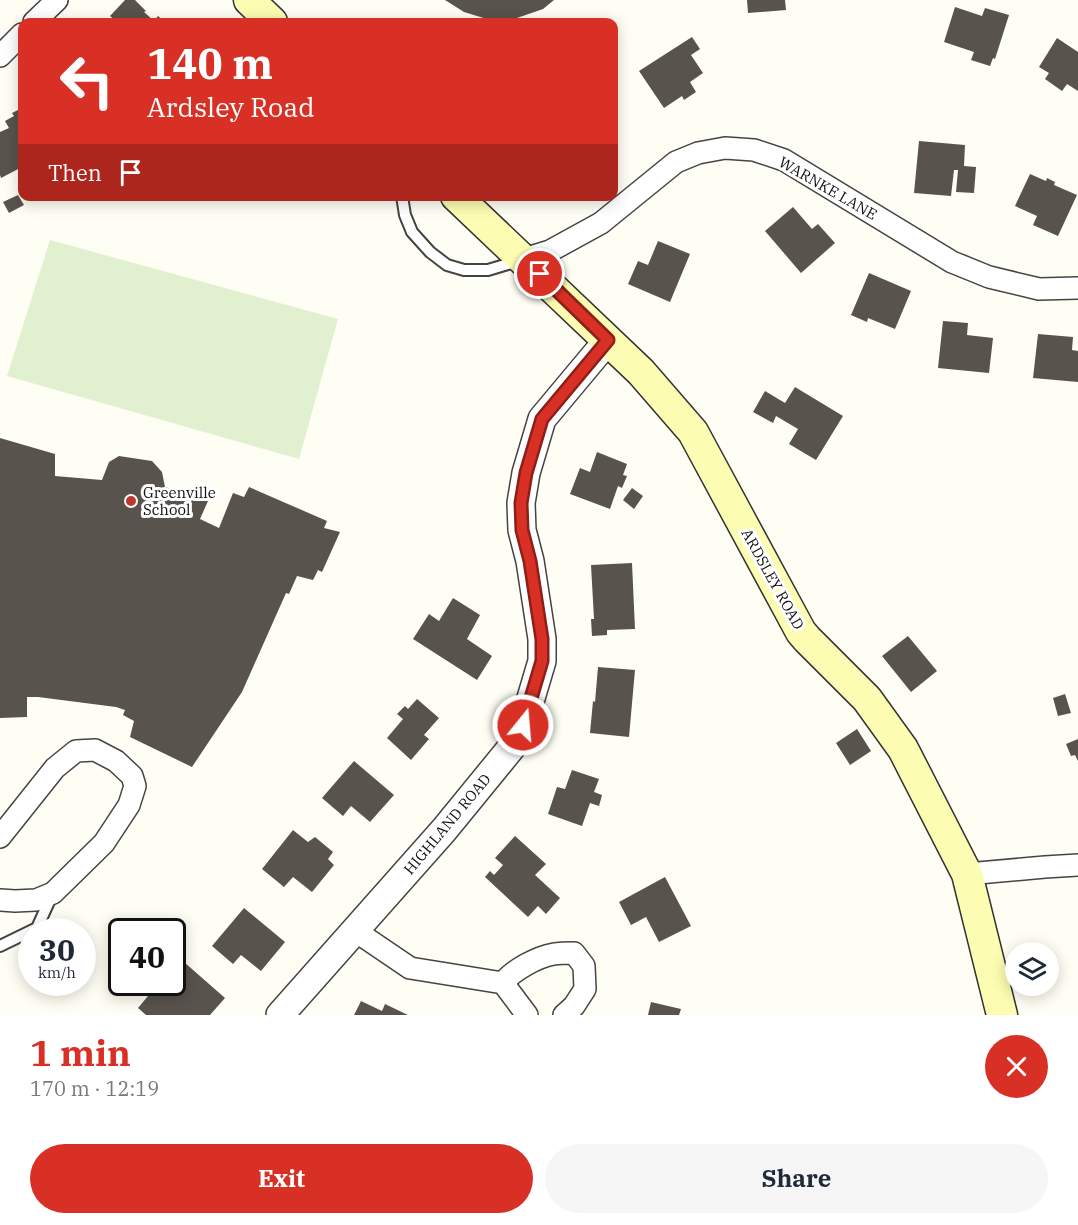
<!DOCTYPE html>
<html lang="en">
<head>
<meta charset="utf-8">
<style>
	body { margin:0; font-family:"IBM Plex Serif",serif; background:#f6f6f7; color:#1f2937; height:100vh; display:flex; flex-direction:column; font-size:22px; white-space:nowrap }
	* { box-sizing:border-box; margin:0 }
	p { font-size:20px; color:#747a83 }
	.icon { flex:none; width:33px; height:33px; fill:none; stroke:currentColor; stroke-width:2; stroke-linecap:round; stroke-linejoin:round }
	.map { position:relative; height:1015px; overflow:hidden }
	.drawer { display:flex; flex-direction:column; background:#fff; flex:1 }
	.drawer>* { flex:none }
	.guide { position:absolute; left:18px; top:18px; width:600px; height:183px; border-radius:12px; box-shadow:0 3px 15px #0003; background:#d93025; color:#fff; overflow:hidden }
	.tools { position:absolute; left:1005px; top:942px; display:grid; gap:12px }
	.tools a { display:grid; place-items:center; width:54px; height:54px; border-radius:50%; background:#fff; box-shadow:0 3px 15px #0003; font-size:30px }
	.speed { position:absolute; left:18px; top:918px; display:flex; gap:12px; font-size:30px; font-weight:700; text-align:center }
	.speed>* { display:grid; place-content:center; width:78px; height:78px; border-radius:50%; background:#fff; box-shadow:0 3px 15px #0003; line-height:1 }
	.speed small { font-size:15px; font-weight:400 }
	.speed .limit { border:3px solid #111; border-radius:9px; background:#fff; color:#111 }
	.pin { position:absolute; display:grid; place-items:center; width:51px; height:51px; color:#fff; margin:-26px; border:3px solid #fff; border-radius:50%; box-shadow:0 2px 6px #0007 }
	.me { position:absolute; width:66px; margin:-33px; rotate:17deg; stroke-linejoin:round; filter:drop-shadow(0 0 4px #0008) }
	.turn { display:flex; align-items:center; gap:21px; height:126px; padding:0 30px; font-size:27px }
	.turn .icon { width:78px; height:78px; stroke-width:2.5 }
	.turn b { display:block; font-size:42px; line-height:51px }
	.then { display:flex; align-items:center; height:57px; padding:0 30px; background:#0003; gap:12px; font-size:22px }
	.round { display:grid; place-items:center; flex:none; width:63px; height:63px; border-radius:32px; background:#f6f6f7 }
	.summary { display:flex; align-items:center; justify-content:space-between; height:102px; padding:0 30px }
	h1 { font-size:36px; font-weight:800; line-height:45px; color:#d93025 }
	.primary-button { display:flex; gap:12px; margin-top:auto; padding:12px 30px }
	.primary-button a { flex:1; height:69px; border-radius:36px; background:#d93025; color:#fff; font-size:24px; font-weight:800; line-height:69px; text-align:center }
	.primary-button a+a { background:#f6f6f7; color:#1f2937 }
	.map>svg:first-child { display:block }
	.pitch { fill:#e1f1cf }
	.building { fill:#59534d }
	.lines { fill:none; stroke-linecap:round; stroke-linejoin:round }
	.service-casing { stroke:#444; stroke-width:14 }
	.minor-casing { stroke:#444; stroke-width:24 }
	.tertiary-casing { stroke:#444; stroke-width:30 }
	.secondary-casing { stroke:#333; stroke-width:33 }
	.service { stroke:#fff; stroke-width:10 }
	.minor { stroke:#fff; stroke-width:21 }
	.tertiary { stroke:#fff; stroke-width:27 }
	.secondary { stroke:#fcfcb2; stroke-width:30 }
	.route-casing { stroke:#8d1f18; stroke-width:15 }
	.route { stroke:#d93025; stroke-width:10 }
	.poi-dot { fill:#be362b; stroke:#fff; stroke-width:2 }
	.labels { text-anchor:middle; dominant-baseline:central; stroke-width:6; stroke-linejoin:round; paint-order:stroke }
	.street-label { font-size:15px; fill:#111; stroke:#fff }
	.poi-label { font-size:15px; fill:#111; stroke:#fff; text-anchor:start }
</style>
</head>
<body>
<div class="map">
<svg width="1078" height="1015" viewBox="0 0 1078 1015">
	<rect width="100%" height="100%" fill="#fffef4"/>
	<path class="pitch" d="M50,240L338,319L299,459L7,376Z"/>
	<path class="building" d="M125,0H135L146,11L144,12L154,21L158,16L165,22H113L115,20L110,16Z
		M445,0H554L543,9L517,18L490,20L464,12Z
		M747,0H785L786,10L748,13Z
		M955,7L982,16L985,8L1009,15L995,59L993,58L990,66L971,60L974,52L944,42Z
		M692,37L700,49L691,55L703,73L690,82L696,92L684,100L682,96L664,108L639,71Z
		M1057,38L1078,52V91L1067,84L1062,91L1045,79L1049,73L1039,67Z
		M22,108V167L1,178L0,175V132L9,128L5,121L14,116L12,113Z
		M919,141L965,145L964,166L976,167L974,193L956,192L958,170H954L951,196L914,193Z
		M1030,174L1046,181L1047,178L1055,182L1054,185L1077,195L1058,236L1033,225L1037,216L1015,206Z
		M18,195L24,205L9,213L3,202Z
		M793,207L812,229L818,224L835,243L801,273L765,231Z
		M658,241L690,254L670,302L628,284L638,261L648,265Z
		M869,273L911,291L895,329L868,318L867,322L851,315Z
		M943,321L968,323L967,335L993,338L989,373L938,368Z
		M1038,334L1073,337L1072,350L1078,351V382L1033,378Z
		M795,387L843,416L816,460L789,444L798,429L776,416L773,423L753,412L765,391L785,403Z
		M0,438L55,454V476L102,480L109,462L119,456L152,461L162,472L165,487L208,501L200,519L219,528L233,493L244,497L249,487L327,521L324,528L340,532L322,572L318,570L313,580L297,576L289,594L286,593L242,692L192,767L130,737L134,721L123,715L125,710L116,707L38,697H27V717L0,718Z
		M597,452L627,464L623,475L627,476L622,488L618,486L610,509L570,494L580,468L590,472Z
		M632,488L643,496L634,509L623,500Z
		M632,563L635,629L607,630V635L592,636L591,619H594L591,565Z
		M453,598L480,615L467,639L492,656L477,680L413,639L429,614L439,621Z
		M908,636L937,671L911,692L882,656Z
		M598,667L635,670L629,737L590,733L593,701L595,702Z
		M1065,694L1071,713L1058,716L1053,698Z
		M417,699L439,718L424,735L429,739L411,760L387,738L403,719L397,714L405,706L408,709Z
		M857,729L871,751L850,765L836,743Z
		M1078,739V761L1075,755L1071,756L1066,744Z
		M354,761L394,795L370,822L351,806L343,816L322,798Z
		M572,770L599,779L594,792L602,795L599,806L590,803L582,826L548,814L557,787L565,789Z
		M293,830L308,842L315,837L333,852L328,859L334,865L312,892L293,877L284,887L262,869Z
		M515,836L546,864L535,875L560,898L546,914L538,906L528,917L485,877L490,871L494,875L503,865L495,858Z
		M665,877L691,926L659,942L646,917L631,925L619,902Z
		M244,908L285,942L261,971L241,955L233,964L212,946Z
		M176,955L225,998L210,1015H146L138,1008L153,990L151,988L156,982H172V960Z
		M361,1001L382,1011L385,1004L408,1015H354Z
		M651,1002L681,1009L679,1015H648Z"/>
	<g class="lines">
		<defs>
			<path id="service" d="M402,196L405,215L412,232L430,252L447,265L464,270H488L518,261
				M0,946L37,928L52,895"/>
			<path id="minor" d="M34,22L57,0
				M0,56L22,34
				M524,259L550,251L601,223L676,162L698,153L725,148L754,150L784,160L952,262L989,277L1039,289L1078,288
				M0,837L55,768L76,751L95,750L116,761L132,776L135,786L129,805L104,843L53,893L36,900L15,901L0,900
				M967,874L1045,867L1078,865
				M354,930L410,968L503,983
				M527,1015L503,983C513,970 537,957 554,954C560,953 567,953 574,953L584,966L585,989L574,1006L564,1015"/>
			<path id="tertiary" d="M280,1015L444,830L511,748L523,725L542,661V639L530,561L522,530L521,503L526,473L542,419L608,340"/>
			<path id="secondary" d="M249,0L272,22
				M456,196L641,372L693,432L801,632L807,639L867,699L903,749L967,874L1002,1015"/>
		</defs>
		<use href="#service" class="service-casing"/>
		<use href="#minor" class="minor-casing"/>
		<use href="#tertiary" class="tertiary-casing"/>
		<use href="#secondary" class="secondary-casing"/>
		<use href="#service" class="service"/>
		<use href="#minor" class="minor"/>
		<use href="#tertiary" class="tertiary"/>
		<use href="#secondary" class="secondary"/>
	</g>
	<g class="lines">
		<defs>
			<path id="route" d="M523,725L542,661V639L530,561L522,530L521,503L526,473L542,419L608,340L540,274"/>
		</defs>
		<use href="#route" class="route-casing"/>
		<use href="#route" class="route"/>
	</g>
	<circle class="poi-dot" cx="131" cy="501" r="6"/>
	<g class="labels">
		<g class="street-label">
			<text transform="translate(828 188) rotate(30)">WARNKE LANE</text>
			<text transform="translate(773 579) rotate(61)">ARDSLEY ROAD</text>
			<text transform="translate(447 824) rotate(-50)">HIGHLAND ROAD</text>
		</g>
		<g class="poi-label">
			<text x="143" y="492">Greenville<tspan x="143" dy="17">School</tspan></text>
		</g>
	</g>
</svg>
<div class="tools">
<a><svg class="icon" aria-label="layers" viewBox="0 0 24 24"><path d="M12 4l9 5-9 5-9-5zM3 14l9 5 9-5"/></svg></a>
</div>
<div class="speed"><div>30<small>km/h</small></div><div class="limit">40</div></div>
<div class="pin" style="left:540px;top:274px;background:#d93025"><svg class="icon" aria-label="arrive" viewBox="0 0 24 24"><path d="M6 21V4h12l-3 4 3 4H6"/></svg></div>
<svg class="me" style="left:523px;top:725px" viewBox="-20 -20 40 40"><circle r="17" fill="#d93025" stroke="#fff" stroke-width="3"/><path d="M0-11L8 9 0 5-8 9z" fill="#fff"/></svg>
<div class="guide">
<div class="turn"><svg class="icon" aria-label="left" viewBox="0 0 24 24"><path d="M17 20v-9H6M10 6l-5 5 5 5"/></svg><div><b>140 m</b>Ardsley Road</div></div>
<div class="then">Then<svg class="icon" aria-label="arrive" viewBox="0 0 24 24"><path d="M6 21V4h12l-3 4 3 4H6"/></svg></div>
</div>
</div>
<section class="drawer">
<div class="summary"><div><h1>1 min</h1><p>170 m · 12:19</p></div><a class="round" style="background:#d93025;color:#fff"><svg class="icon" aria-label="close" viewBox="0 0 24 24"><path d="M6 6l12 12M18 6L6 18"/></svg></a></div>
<div class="primary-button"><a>Exit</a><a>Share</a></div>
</section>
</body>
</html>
